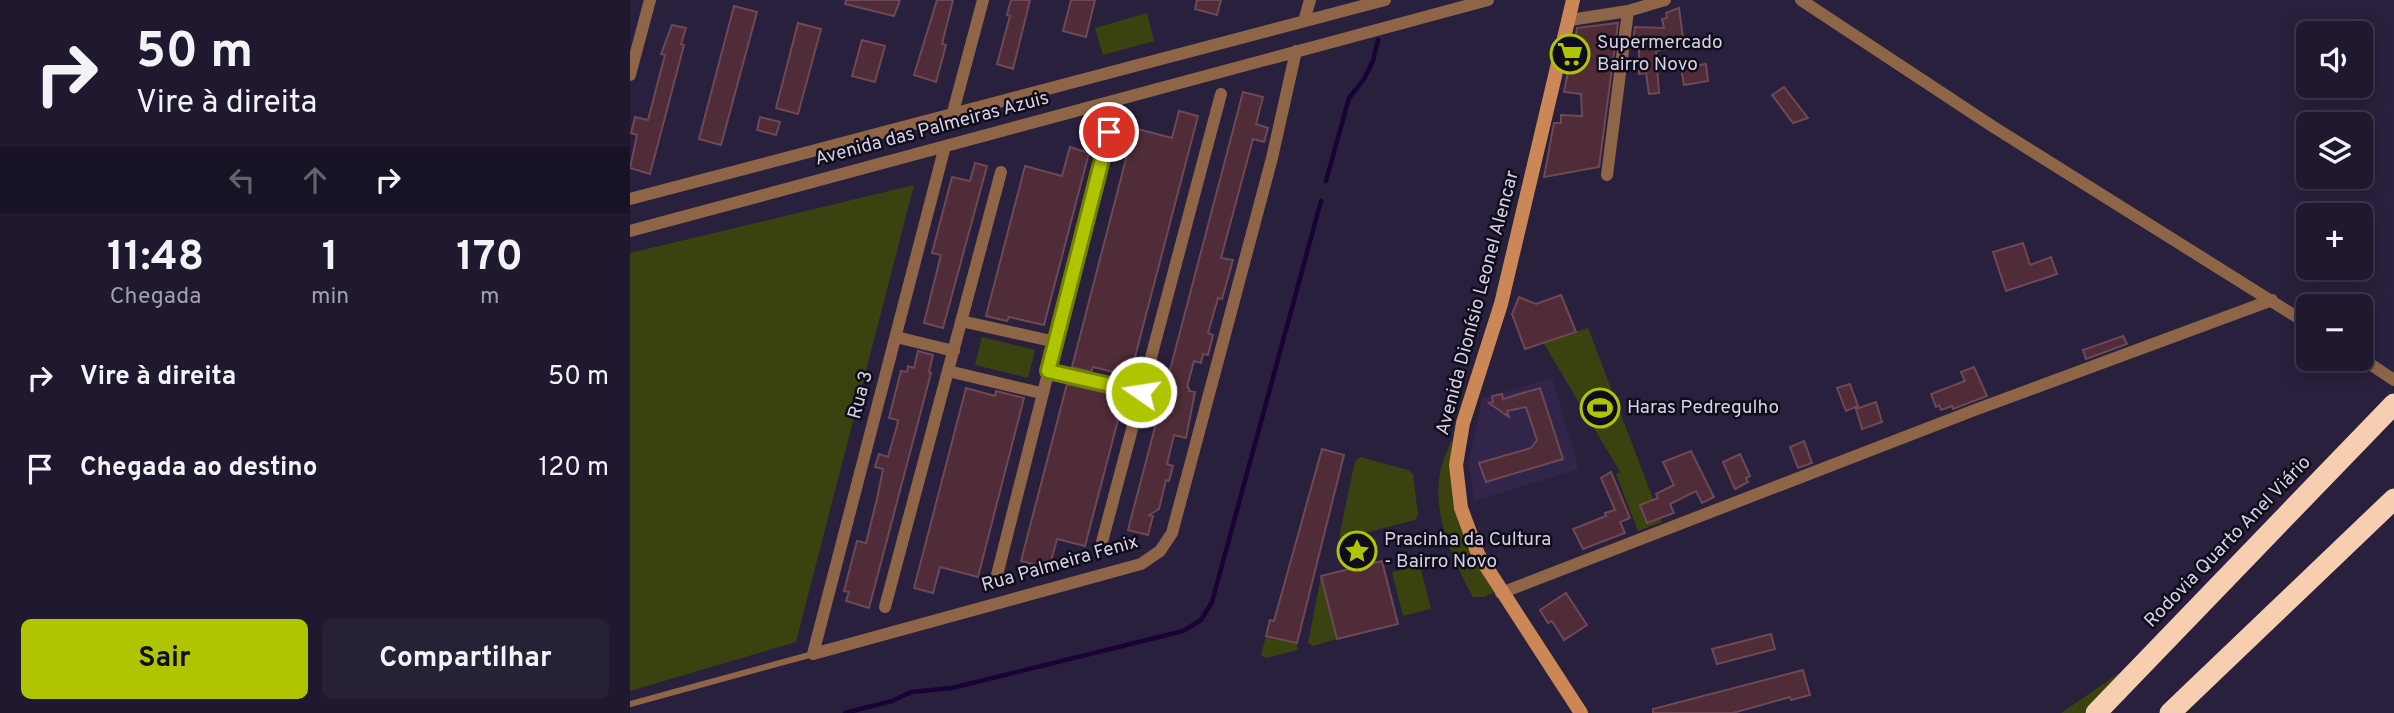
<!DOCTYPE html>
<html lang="pt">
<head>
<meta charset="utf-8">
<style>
	body { margin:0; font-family:Overpass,sans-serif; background:#272136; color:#f1f3f6; height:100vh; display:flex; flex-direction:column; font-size:26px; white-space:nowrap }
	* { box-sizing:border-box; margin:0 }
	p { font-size:23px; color:#a1a0aa }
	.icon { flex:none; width:38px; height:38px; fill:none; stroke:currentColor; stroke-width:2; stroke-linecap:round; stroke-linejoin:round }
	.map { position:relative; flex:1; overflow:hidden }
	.drawer { display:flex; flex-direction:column; background:#1f182e; width:630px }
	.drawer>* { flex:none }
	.top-card { background:#1f182e; color:#f1f3f6; overflow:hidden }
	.tools { position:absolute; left:1666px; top:21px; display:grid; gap:14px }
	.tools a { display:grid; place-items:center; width:77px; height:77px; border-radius:10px; background:#1f182e; box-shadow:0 4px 18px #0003,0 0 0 2px #3c374a; font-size:35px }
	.pin { position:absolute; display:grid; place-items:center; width:60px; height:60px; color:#fff; margin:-30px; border:4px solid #fff; border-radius:50%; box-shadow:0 2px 7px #0007 }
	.me { position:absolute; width:77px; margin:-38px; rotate:283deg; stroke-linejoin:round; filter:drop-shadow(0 0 5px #0008) }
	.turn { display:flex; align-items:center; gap:24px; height:147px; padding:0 21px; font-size:32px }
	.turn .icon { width:91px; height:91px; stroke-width:2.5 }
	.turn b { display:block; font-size:49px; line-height:60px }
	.lanes { display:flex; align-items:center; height:66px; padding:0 21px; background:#0003; justify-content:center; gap:35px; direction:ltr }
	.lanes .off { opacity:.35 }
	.eta { display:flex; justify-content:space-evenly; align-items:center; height:119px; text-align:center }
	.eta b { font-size:42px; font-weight:700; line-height:49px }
	.primary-button { display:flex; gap:14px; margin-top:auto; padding:14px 21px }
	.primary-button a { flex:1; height:80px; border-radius:10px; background:#b0c502; color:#111; font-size:28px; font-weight:700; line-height:80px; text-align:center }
	.primary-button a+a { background:#272136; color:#f1f3f6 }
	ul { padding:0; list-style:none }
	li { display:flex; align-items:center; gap:21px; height:91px; padding:0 21px }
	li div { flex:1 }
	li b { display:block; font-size:26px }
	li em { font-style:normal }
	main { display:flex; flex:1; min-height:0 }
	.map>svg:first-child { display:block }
	.built { fill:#31264a }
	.green { fill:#3a420f }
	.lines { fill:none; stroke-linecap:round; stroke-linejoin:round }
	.stream { stroke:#190235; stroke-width:4.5 }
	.building { fill:#4f2c38; stroke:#6d4855; stroke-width:2 }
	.lane { stroke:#8f6547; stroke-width:6 }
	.street { stroke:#8f6547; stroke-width:12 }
	.secondary { stroke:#cb8856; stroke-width:14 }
	.highway { stroke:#f8ceb0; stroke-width:21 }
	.route-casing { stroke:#728001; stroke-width:18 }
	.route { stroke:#b0c502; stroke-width:12 }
	.labels { text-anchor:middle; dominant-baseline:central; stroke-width:5; stroke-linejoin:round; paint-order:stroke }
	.poi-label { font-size:19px; fill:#d5d0e4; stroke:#100d1a; text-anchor:start }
	.street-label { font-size:19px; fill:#d5d0e4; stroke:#100d1a }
</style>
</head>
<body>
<main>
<section class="drawer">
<div class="top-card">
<div class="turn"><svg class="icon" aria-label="right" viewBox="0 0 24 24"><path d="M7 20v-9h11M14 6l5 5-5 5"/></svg><div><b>50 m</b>Vire à direita</div></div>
<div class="lanes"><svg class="icon off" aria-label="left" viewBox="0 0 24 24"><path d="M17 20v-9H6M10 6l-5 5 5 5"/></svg><svg class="icon off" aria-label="ahead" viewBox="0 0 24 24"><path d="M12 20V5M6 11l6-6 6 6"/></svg><svg class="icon" aria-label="right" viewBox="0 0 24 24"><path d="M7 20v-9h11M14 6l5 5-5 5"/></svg></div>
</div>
<div class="eta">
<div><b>11:48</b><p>Chegada</p></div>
<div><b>1</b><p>min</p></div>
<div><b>170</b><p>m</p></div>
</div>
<ul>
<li><svg class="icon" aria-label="right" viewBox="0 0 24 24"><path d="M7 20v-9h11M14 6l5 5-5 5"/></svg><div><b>Vire à direita</b></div><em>50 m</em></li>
<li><svg class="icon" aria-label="arrive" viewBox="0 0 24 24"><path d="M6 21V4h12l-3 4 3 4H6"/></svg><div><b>Chegada ao destino</b></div><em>120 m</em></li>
</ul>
<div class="primary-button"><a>Sair</a><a>Compartilhar</a></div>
</section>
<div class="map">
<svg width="1764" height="713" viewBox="0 0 1764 713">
	<rect width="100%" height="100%" fill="#29203d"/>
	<path class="built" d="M922,378L949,469L844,501L839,462L852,398Z"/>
	<path class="green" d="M517,13L524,41L473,55L465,28Z
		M284,185L166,642L0,691V253Z
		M958,328L1032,522L1008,531L986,474L990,472L913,342Z
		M352,337L405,350L398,378L345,365Z
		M822,439C819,487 835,553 865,592L854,597H843C825,564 804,519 809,481C810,466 816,453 822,439Z
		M730,457L778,470L783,474L788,515L785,520L715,538L709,537L725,461Z
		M790,565L801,609L773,616L762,572Z
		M691,576L707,639L683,646L678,643Z
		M636,636L667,643L668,650L636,658L631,655Z
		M1507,661L1454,713H1431Z"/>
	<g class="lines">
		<path class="stream" d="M696,181L719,98L734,79L743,61L748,40
			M215,713L262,701L281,692L322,688L553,631L571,620L582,602L691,201"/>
	</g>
	<path class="building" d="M216,0H270L264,16L215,4Z
		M307,0H323L312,44L316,45L306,82L284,75Z
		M381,0H400L383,69L367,64L380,16L377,15Z
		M441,0H465L456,37L433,31Z
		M567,0H591L587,15L565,9Z
		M104,6L127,12L91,145L69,139Z
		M1049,8L1054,45L1026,51L1029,93L1019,94L1016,73L1009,74V44H1003L1005,27L1034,28L1032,19L1037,18L1036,13Z
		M168,23L191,29L168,114L146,108Z
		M988,23L969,167L914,177L924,123H931V115L952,116L951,94L934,92L939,67L949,66L948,39L945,40L947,28Z
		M42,25L56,28L51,44L54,45L20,174L0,168L7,135L1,133L5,117L18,120L35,55L31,54Z
		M232,40L255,46L245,82L222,76Z
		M1076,64L1078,81L1054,85L1051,68Z
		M1154,87L1178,118L1163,123L1142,95Z
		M613,92L633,97L626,124L638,128L634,142L623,139L591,258L603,260L592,299L588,298L578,333L583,335L578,355L573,354L571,363L564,361L557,387L559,388V391L565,392L556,438L544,435L537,464L543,466L539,481L536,480L529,509L519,515L523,516L518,535L498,530Z
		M549,111L568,116L500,376L463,367L461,372L442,367L504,128L542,138Z
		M130,117L150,122L146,135L127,130Z
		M440,147L459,153L414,325L379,317L377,321L356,316L395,166L432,176Z
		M345,163L357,166L313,328L294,323L311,255L302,253L322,177L340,181Z
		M1393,243L1400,265L1421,257L1427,274L1376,291L1363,252Z
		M931,295L946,332L895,349L882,314L889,297L906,304Z
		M1493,336L1497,344L1456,359L1453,350Z
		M288,351L303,355L299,372L301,373L239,608L216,601L219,592L214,591L227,541L236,543L247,499L253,469L245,467L249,454L258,457L267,426L268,420L259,418L271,371L277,372L278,366L284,368Z
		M1344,367L1357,396L1323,409L1322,406L1311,410L1309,405L1306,407L1301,394L1335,381L1331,372Z
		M437,384L494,397L455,546L427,539L420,565L416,564L415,567L391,561Z
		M1220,384L1228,406L1216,411L1207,388Z
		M336,388L365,396L366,391L394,398L348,577L310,567L303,593L284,588Z
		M910,388L933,459L856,482L849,463L901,448L907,440L896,407L877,411L879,417L859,403L863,402L862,396L872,394L873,399Z
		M1246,402L1252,422L1232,429L1226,409Z
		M1174,441L1182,463L1168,468L1160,447Z
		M692,449L714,455L667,643L636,636L640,620L644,621Z
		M1061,451L1084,497L1072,503L1066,491L1040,504L1044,513L1017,523L1010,505L1028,498L1026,494L1044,485L1033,462Z
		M1110,454L1120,476L1116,478L1118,482L1105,489L1093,462Z
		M981,472L1000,518L990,522L995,533L953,549L943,529L976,516L975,513L985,510L971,478Z
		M752,561L768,624L707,639L691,576Z
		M936,593L957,625L934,640L922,621L918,623L910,610Z
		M1141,634L1145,649L1087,664L1082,649Z
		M1173,670L1180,695L1161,700L1160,697L1103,713H1023V709Z"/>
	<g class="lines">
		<path class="lane" d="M0,704L183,654"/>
		<path class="street" d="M1171,0L1362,126L1678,324
			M940,20L998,11L1035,0
			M674,21L680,0
			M0,75L20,0
			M323,112L353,0
			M977,175L998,11
			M0,199L755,0
			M0,231L858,0
			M331,321L426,342
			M266,337L324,351
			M1731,358L1764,380
			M318,371L411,393
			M418,371L511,392
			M472,542L591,94
			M366,579L479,132
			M871,593L1342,411L1642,300
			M255,607L371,172
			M183,654L511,564L530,551L542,533L642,158L666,51
			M183,654L315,146"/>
		<path class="secondary" d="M943,0L871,304L833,423L826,465L831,508L848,554L951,713"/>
		<path class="highway" d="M1466,713L1764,404
			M1540,713L1764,499"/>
	</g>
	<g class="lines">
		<defs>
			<path id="route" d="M479,132L418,371L511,392"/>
		</defs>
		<use href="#route" class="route-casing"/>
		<use href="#route" class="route"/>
	</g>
	<defs>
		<symbol id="supermarket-ring" viewBox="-11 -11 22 22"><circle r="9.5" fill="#100d1a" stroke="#b0c502" stroke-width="1.5"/><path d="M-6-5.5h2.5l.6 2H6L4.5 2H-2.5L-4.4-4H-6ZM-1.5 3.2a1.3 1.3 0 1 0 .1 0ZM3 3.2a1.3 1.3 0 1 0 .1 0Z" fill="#b0c502"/></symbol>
		<symbol id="stadium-ring" viewBox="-11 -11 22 22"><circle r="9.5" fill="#100d1a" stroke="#b0c502" stroke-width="1.5"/><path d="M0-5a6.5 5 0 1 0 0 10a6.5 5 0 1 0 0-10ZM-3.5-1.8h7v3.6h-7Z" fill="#b0c502"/></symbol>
		<symbol id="sight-ring" viewBox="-11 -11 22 22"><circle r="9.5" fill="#100d1a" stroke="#b0c502" stroke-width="1.5"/><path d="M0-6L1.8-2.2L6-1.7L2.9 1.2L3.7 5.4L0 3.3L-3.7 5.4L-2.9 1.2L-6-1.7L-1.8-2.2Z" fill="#b0c502"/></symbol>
	</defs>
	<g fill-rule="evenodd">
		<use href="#supermarket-ring" x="918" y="32" width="44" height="44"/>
		<use href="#stadium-ring" x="948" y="386" width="44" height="44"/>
		<use href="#sight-ring" x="705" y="529" width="44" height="44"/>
	</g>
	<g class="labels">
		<g class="poi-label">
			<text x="967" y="43">Supermercado<tspan x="967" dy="22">Bairro Novo</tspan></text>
			<text x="997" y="408">Haras Pedregulho</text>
			<text x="754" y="540">Pracinha da Cultura<tspan x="754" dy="22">- Bairro Novo</tspan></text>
		</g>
		<g class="street-label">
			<text transform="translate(302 129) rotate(-15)">Avenida das Palmeiras Azuis</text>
			<text transform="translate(848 303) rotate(-75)">Avenida Dionísio Leonel Alencar</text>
			<text transform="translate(231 395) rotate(-75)">Rua 3</text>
			<text transform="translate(1598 542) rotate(-46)">Rodovia Quarto Anel Viário</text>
			<text transform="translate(430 564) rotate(-16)">Rua Palmeira Fenix</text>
		</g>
	</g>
</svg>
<div class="tools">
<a><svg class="icon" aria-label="sound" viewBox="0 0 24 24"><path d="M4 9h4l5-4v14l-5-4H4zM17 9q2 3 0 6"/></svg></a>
<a><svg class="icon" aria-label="layers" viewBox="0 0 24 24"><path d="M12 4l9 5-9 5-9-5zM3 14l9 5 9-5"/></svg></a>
<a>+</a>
<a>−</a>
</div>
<div class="pin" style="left:479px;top:132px;background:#d93025"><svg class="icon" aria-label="arrive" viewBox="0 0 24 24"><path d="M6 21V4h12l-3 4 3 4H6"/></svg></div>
<svg class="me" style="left:511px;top:392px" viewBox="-20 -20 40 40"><circle r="17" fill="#b0c502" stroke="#fff" stroke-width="3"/><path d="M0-11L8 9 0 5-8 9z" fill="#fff"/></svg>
</div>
</main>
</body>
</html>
